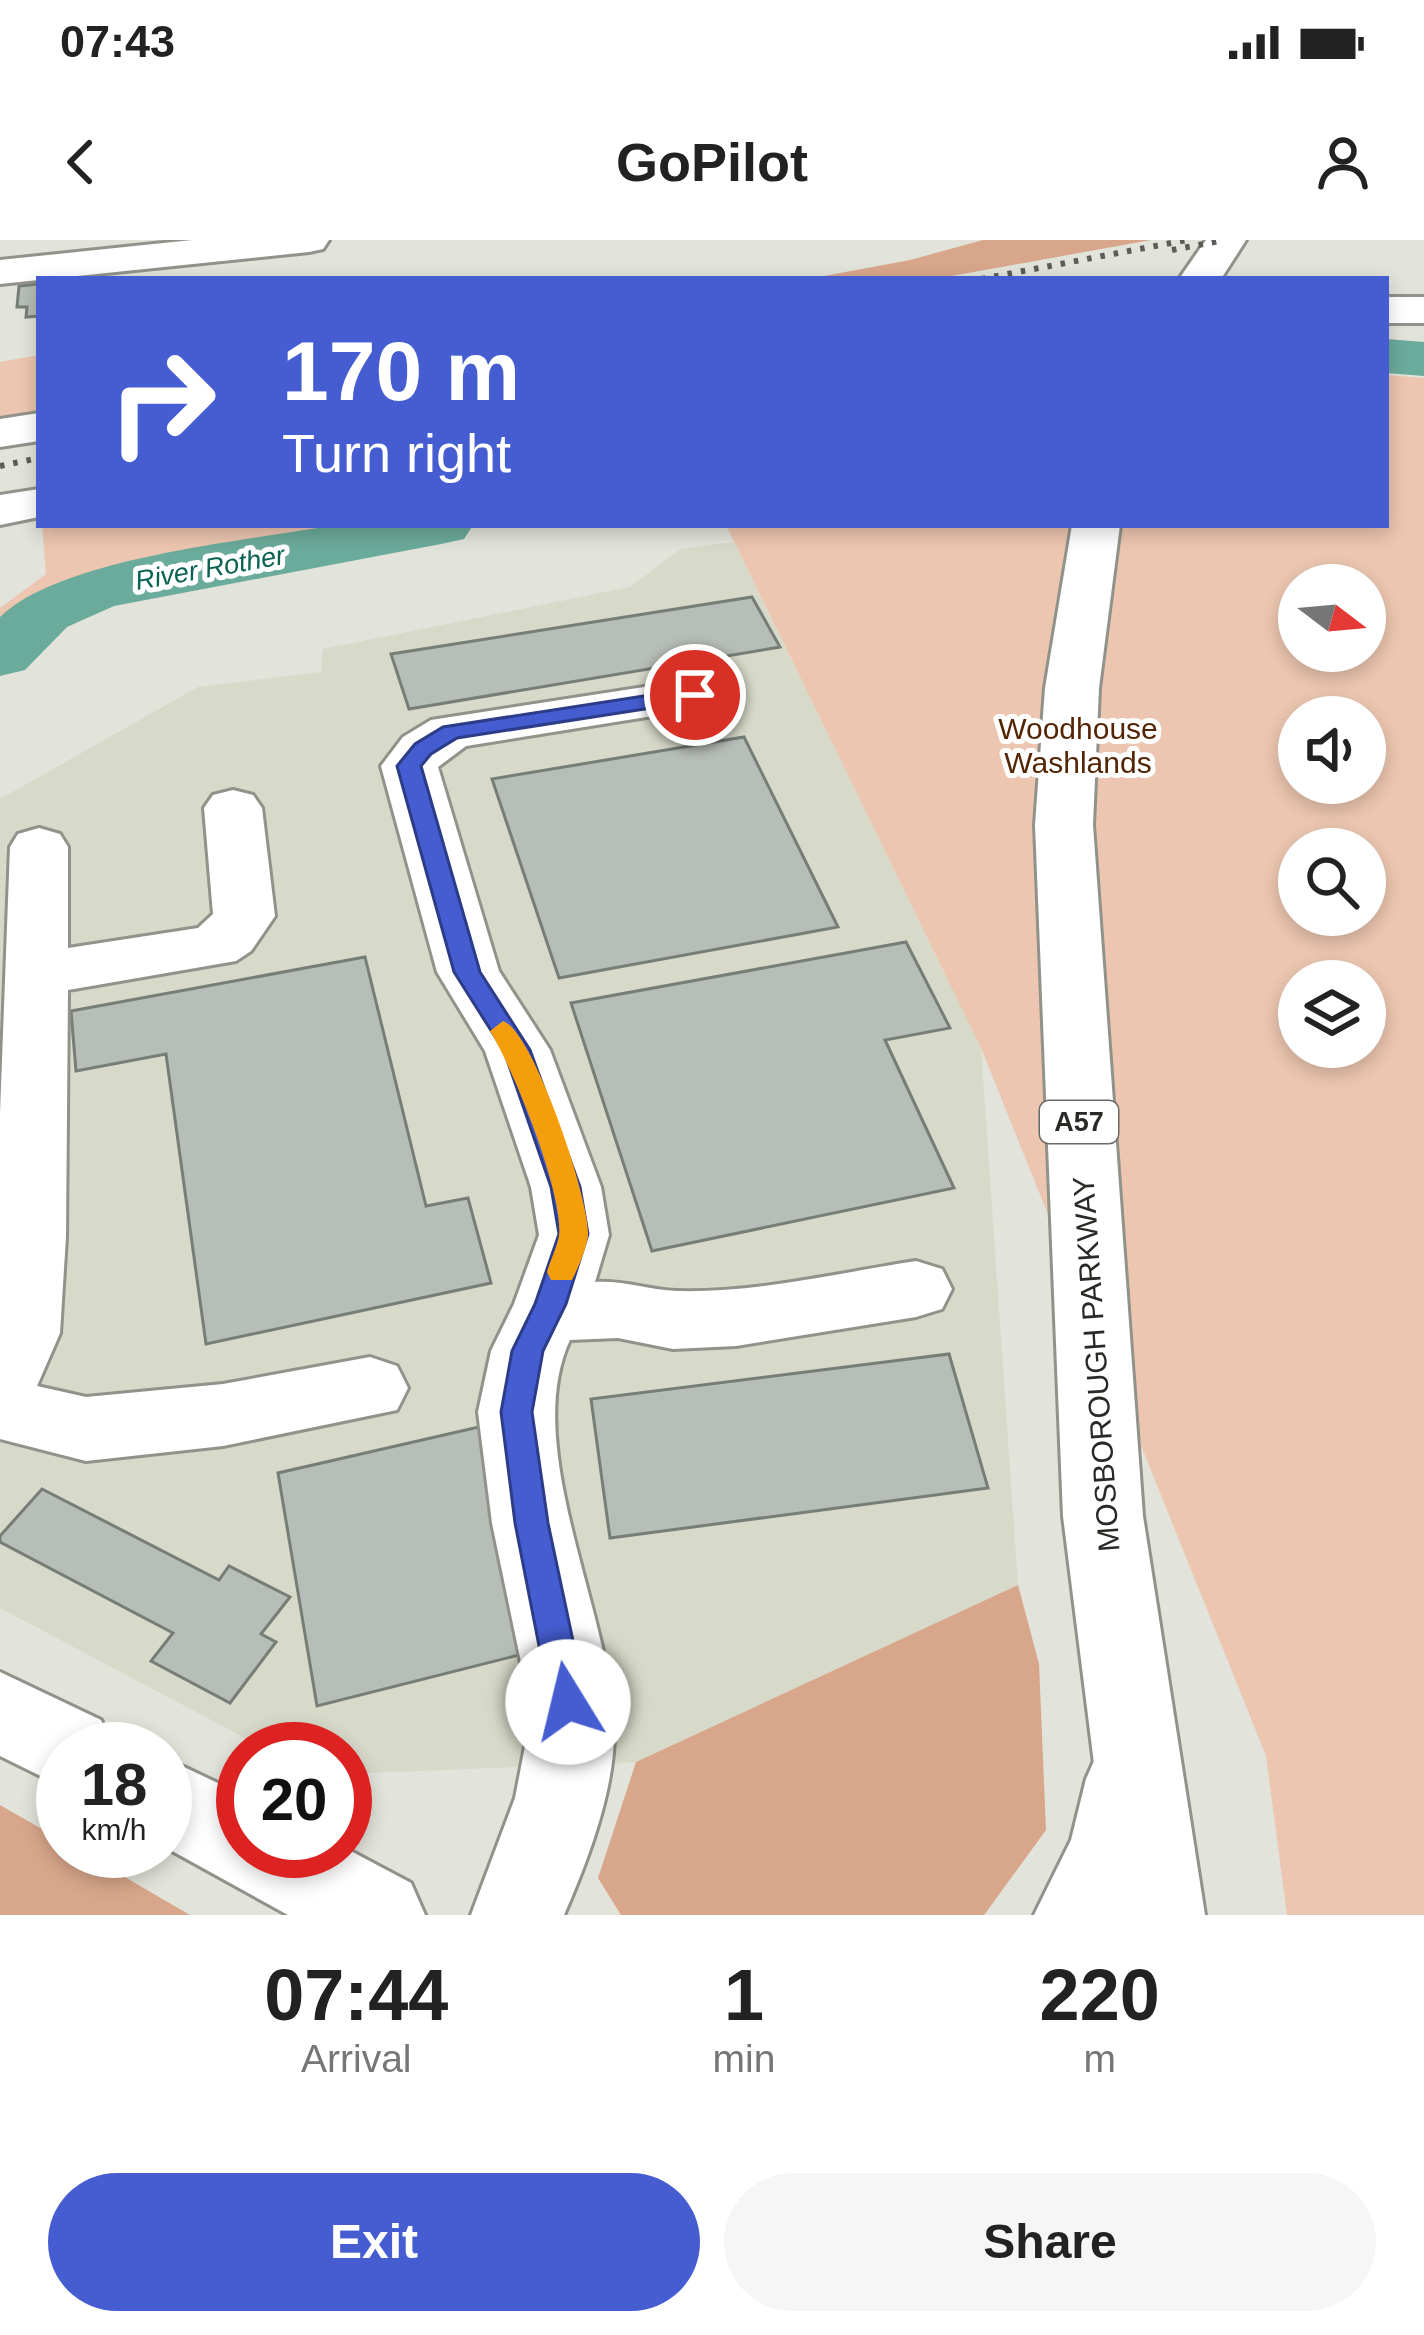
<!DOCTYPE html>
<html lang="en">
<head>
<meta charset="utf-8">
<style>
	body { margin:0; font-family:Arial,sans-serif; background:#f6f6f6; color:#222; height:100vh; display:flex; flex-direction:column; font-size:45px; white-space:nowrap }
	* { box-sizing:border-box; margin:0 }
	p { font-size:39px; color:#767676 }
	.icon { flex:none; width:66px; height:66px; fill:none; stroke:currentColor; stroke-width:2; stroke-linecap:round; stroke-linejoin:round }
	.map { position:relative; height:1675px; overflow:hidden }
	.side { display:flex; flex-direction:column; background:#fff; flex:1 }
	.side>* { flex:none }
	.top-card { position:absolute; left:36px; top:36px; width:1353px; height:252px; border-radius:0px; box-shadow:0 6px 18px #0003; background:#455dd1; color:#fff; overflow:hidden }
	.needle { width:78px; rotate:106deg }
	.tools { position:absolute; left:1278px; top:324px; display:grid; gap:24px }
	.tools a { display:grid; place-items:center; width:108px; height:108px; border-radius:50%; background:#fff; box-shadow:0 6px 18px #0003; font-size:60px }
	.speed { position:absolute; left:36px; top:1482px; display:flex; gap:24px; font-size:60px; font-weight:700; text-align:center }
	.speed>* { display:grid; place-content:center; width:156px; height:156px; border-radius:50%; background:#fff; box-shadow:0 6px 18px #0003; line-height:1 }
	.speed small { font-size:30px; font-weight:400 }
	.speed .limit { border:18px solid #d22; background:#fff; color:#111 }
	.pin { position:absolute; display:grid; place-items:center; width:102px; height:102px; color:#fff; margin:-51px; border:6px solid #fff; border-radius:50%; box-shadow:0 3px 12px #0007 }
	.me { position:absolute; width:132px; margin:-66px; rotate:351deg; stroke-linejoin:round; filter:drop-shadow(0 0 9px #0008) }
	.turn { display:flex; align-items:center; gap:42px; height:252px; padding:0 48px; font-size:54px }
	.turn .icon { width:156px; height:156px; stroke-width:2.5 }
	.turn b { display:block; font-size:84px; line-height:102px }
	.eta { display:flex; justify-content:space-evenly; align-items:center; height:204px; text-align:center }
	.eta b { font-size:72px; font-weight:700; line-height:84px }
	.button { display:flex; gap:24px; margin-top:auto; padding:24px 48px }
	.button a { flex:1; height:138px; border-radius:72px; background:#455dd1; color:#fff; font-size:48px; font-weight:700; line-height:138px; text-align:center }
	.button a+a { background:#f6f6f6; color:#222 }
	.status { display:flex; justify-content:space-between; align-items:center; height:84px; padding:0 60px; background:#fff; direction:ltr }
	.status svg { height:33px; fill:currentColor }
	header { display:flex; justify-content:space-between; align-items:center; height:156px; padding:0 48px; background:#fff; font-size:54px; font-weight:700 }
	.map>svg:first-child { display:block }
	.built { fill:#d7d9c9 }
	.green { fill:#ecc6b0; fill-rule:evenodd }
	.forest { fill:#d8a78b }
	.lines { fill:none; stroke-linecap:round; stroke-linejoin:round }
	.river { fill:#6bab9b; fill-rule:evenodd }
	.building { fill:#b7bdb7; stroke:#777d77; stroke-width:3 }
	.minor-casing { stroke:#91928a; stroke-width:6 }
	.highway-casing { stroke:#91928a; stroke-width:6 }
	.minor { fill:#fff; fill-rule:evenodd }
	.highway { fill:#fff; fill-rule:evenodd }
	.rail { stroke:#5c5d58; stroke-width:6; stroke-dasharray:4.5 9; stroke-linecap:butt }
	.route { fill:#455dd1; stroke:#2d3c88; stroke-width:3 }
	.slow { fill:#f59e0b }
	.labels { text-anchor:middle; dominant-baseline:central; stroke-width:10; stroke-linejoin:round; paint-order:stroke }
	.far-water-label { font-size:27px; font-style:italic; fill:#0a6253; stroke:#fff }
	.shield { fill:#fff; stroke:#696967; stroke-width:3 }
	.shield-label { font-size:27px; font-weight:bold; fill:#292926 }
	.park-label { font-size:30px; fill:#532503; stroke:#fff }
	.street-label { font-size:30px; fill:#292926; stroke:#fff }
</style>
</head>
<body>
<div class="status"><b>07:43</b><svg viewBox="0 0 49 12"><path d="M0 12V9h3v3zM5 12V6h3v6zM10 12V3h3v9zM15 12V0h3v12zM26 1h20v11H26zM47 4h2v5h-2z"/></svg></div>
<header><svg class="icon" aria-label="back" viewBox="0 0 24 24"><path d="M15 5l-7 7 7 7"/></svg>GoPilot<svg class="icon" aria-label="person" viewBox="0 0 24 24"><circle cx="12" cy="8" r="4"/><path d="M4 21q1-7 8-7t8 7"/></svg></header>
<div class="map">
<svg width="1424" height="1675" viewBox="0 0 1424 1675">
	<rect width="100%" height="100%" fill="#e2e3da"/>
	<path class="built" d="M734,302L981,808L1018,1345L636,1522L345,1534V1509H266L0,1368V559L198,447L321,432L323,409L630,347L681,309Z"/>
	<path class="green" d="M39,115V171L0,177V122Z
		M1386,135L1424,138V1675H1287L1266,1516L981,808L726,285H1386ZM1299,345H1365V411H1299ZM1299,477H1365V543H1299ZM1299,609H1365V675H1299ZM1299,741H1365V807H1299Z
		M42,285H365L102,334L0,377V368L46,334Z"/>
	<path class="forest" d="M983,0H1151L935,39H808L910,20Z
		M1018,1345L1039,1424L1046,1590L984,1675H621L598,1638L636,1522Z
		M0,1565L63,1601V1611H80L190,1675H0Z"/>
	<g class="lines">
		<path class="river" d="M1386,99L1424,102V136L1386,133Z
			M335,285H473L464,299L441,304L114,366L67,387L25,430L0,436V377C62,317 247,301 335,285Z"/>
	</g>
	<path class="building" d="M39,44V76L26,77L27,67H17L19,46Z
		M752,357L780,407L409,469L391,414Z
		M744,497L838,687L559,738L492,539Z
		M906,702L950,788L885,800L954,948L652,1011L571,763Z
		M365,717L426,966L468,958L491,1043L206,1104L166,814L76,831L71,771Z
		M949,1114L988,1248L610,1298L591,1159Z
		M483,1186L539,1410L317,1466L278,1233Z
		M42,1249L219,1340L229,1326L290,1357L261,1394L276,1402L230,1463L151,1421L173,1393L0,1302V1296Z"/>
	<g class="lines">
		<defs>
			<path id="minor" d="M192,0H329L323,9L309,12L0,44V20Z
				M1386,57H1424V83H1386Z
				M39,173V201L0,207V179Z
				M39,249V277L0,285V255Z
				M696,439L715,444L723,455L715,466L466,506L438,527L499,731L550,810L601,947L609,995L595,1042C623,1040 649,1050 677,1051C756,1053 838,1033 916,1021L942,1029L952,1049L942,1069L916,1077L736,1106L673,1109L618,1098L570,1100C520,1206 612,1375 614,1489C615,1549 588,1620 564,1675H471L515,1558L528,1491L523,1432L492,1283L478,1172L491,1111L514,1064L539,995L531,947L485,811L437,732L381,526L403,497L431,480Z
				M233,550L253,555L262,568L275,676L251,711L236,721L68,750L66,997L60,1093L37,1146L86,1157L223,1144L370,1117L397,1126L408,1148L397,1170L223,1206L86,1221L0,1199V873L10,607L18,594L39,588L60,594L68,607V708L198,688L213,674L204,568L213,555Z
				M0,1432L101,1480L113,1509H63V1547L0,1516Z
				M1130,1498L1161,1510L1174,1539L1158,1612L1129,1675H1034L1071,1600L1086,1539L1099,1510Z
				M165,1518L243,1555V1611L345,1608L411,1643L425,1675H288L165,1607Z"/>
			<path id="highway" d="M1206,0H1246L1221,39H1179Z
				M1072,285H1120L1099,448L1093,585L1143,1276L1205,1675H1113L1063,1276L1035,585L1045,448Z"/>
		</defs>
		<use href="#minor" class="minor-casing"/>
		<use href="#highway" class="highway-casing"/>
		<use href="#minor" class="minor"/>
		<use href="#highway" class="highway"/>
		<path class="rail" d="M1172,10L1225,0
			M981,39L1187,0
			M0,226L39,218"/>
	</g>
	<path class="route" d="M695,448L703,450V460L457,498L431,514L421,526L480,732L530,810L580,947L588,994L566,1064L543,1111L532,1172L548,1283L586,1462L580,1473L568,1478L555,1473L550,1462L515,1283L501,1172L512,1111L535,1064L559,994L551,947L504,811L454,732L397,526L415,504L443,487Z"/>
	<path class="slow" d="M503,781C533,790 591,962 588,996C586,1010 578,1028 572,1040H551L547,1032C550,1021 557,1007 559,996C564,954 513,828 490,791Z"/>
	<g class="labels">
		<g class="far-water-label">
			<text transform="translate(210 328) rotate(-10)">River Rother</text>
		</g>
		<rect class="shield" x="1040" y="861" width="78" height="42" rx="9"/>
		<g class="shield-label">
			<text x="1079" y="882">A57</text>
		</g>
		<g class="park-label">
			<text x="1078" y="488">Woodhouse<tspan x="1078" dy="34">Washlands</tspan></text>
		</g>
		<g class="street-label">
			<text transform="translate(1096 1124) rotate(-94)">MOSBOROUGH PARKWAY</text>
		</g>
	</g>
</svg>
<div class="tools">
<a><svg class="needle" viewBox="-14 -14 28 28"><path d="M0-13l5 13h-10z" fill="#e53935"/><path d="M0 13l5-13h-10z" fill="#767676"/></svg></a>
<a><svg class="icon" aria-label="sound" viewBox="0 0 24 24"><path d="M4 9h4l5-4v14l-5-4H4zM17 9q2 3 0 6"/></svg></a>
<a><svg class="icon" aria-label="search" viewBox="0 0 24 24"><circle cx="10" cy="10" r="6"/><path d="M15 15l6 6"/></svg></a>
<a><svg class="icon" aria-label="layers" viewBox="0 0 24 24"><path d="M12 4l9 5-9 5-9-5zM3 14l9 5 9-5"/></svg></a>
</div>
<div class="speed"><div>18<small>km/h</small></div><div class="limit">20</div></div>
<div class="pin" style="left:695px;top:455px;background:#d93025"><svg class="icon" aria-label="arrive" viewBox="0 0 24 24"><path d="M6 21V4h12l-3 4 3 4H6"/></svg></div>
<svg class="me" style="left:568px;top:1462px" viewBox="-20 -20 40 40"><circle r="19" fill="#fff"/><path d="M0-13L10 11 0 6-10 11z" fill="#455dd1"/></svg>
<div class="top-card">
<div class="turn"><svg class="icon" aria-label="right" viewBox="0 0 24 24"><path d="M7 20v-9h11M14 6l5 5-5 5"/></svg><div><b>170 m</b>Turn right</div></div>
</div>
</div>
<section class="side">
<div class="eta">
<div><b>07:44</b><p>Arrival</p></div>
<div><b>1</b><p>min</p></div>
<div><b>220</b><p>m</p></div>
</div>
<div class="button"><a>Exit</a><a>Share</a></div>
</section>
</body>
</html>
